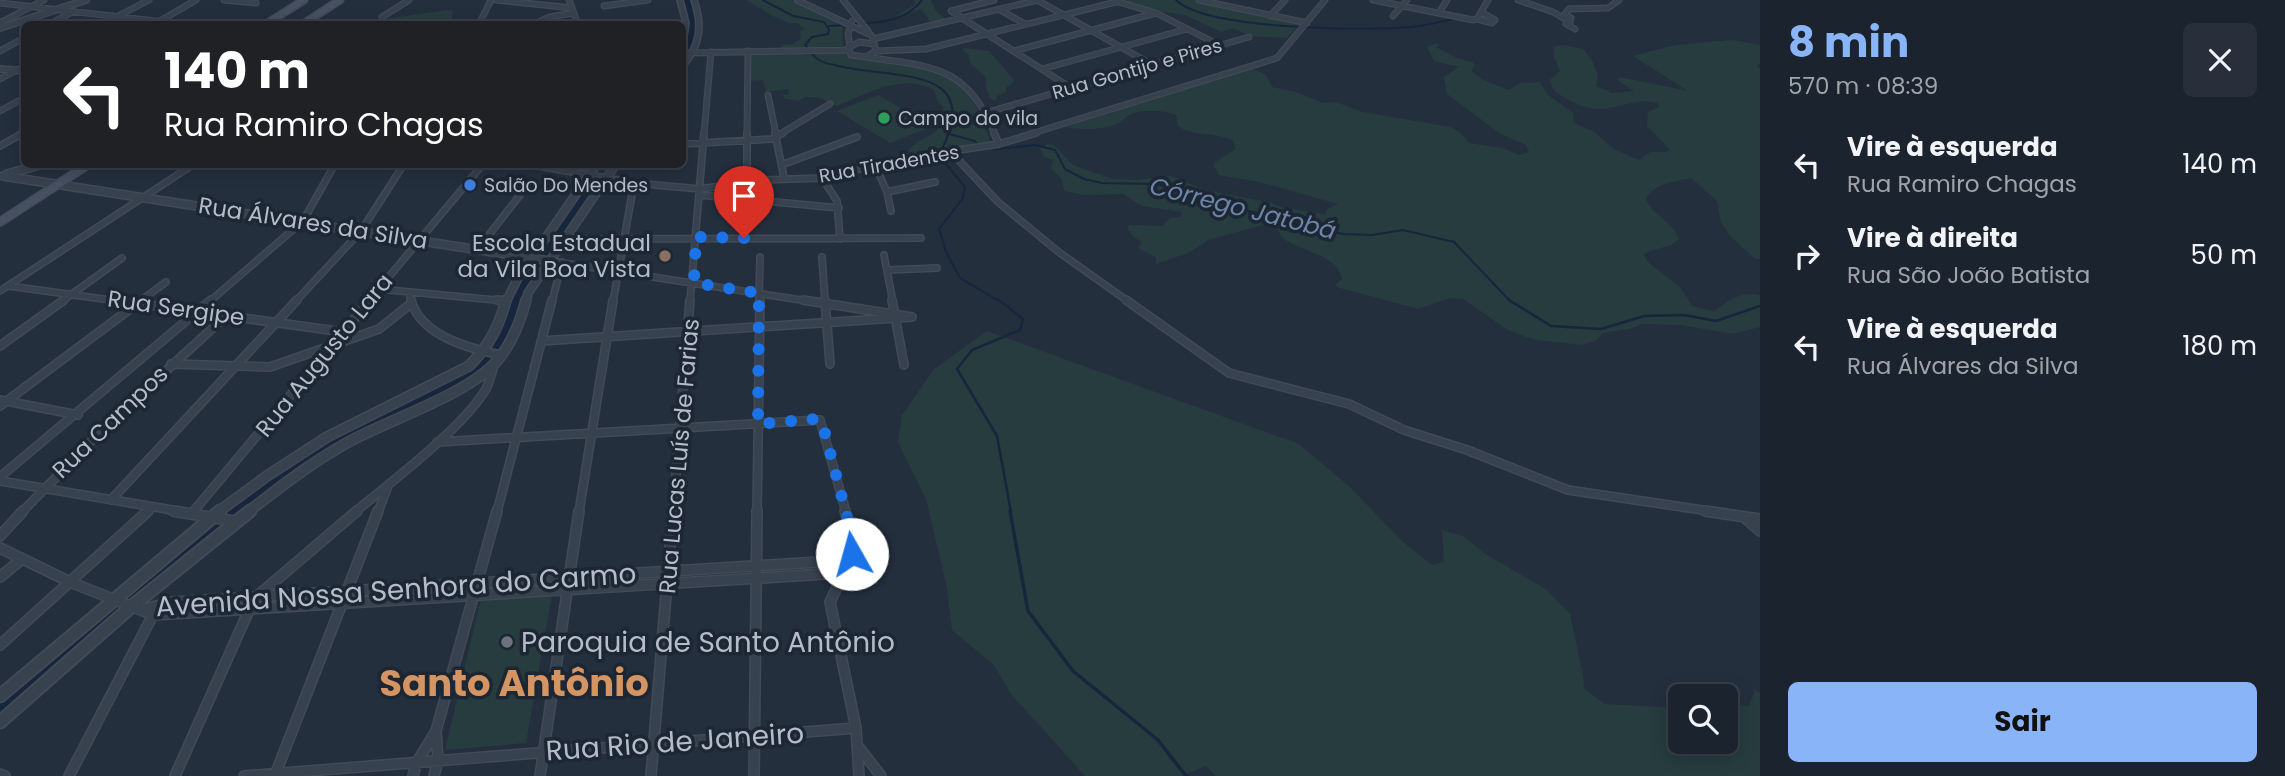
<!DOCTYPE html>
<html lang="pt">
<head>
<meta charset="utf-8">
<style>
	body { margin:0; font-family:Poppins,sans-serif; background:#282f3a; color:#f1f3f6; height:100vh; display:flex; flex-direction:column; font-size:26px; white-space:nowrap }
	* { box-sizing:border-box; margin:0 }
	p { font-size:23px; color:#a0a4aa }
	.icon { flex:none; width:38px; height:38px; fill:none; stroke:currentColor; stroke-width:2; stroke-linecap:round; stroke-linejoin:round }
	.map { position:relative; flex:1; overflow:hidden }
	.details { display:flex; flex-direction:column; background:#1b232e; width:525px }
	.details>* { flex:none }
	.banner { position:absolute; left:21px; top:21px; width:665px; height:147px; border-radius:10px; box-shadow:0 4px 18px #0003,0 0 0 2px #39404a; background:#202124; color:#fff; overflow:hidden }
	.tools { position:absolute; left:1668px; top:684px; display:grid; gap:14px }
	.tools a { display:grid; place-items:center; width:70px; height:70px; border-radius:10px; background:#1b232e; box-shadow:0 4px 18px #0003,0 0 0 2px #39404a; font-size:35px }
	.pin { position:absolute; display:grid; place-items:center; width:60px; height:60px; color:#fff; margin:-72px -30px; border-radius:50% 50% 50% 0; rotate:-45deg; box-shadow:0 0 7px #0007 }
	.pin .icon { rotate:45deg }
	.me { position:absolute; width:77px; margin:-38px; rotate:353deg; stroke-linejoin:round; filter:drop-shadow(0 0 5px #0008) }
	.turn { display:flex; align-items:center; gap:24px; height:147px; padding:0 28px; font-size:32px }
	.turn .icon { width:91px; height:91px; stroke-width:2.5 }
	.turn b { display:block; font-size:49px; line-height:60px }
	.round { display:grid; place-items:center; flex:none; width:74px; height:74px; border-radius:10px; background:#282f3a }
	.headline { display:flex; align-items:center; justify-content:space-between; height:119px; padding:0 28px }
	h1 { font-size:42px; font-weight:700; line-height:52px; color:#8ab4f8 }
	.primary-button { display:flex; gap:14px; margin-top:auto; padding:14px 28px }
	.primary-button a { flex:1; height:80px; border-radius:10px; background:#8ab4f8; color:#111; font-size:28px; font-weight:700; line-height:80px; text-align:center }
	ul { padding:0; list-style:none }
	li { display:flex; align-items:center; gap:21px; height:91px; padding:0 28px }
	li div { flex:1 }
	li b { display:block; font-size:26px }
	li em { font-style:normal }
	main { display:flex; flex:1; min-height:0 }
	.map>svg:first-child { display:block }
	.green { fill:#263c3f }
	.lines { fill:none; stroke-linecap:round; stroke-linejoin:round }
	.stream-far2 { stroke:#17263c; stroke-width:2 }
	.stream-far1 { stroke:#17263c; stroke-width:2.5 }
	.stream { stroke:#17263c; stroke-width:3.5 }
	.river { fill:#17263c; fill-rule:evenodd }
	.minor-far3-casing { stroke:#414a57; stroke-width:7 }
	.minor-far2-casing { stroke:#414a57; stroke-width:8 }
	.minor-far1-casing { stroke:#414a57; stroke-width:10 }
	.minor-casing { stroke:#414a57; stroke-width:12 }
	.tertiary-far3-casing { stroke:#414a57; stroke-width:8 }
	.tertiary-far2-casing { stroke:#414a57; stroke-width:10 }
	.tertiary-far1-casing { stroke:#414a57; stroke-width:12 }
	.tertiary-casing { stroke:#414a57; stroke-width:15 }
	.secondary-far1-casing { stroke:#414a57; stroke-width:9 }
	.secondary-casing { stroke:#414a57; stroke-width:10 }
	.minor-far3 { stroke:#38414e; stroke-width:4.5 }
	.minor-far2 { stroke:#38414e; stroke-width:5 }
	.minor-far1 { stroke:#38414e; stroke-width:7 }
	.minor { stroke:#38414e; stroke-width:9 }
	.tertiary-far3 { stroke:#38414e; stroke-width:5 }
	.tertiary-far2 { stroke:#38414e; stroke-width:7 }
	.tertiary-far1 { stroke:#38414e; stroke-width:9 }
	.tertiary { stroke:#38414e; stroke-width:11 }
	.secondary-far1 { stroke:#465061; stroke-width:6 }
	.secondary { stroke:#465061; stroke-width:8 }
	.route { stroke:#1a73e8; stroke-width:12; stroke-dasharray:0 21.6 }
	.leisure-dot { fill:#2e9e5b; stroke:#1d2633; stroke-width:2.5 }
	.shop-dot { fill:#3f7fe0; stroke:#1d2633; stroke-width:2.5 }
	.education-dot { fill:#8d6e63; stroke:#1d2633; stroke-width:2.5 }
	.worship-dot { fill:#6b7280; stroke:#1d2633; stroke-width:2.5 }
	.labels { text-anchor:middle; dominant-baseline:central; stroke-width:7; stroke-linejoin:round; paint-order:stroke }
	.far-street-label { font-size:19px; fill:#b4bcc9; stroke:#1d2633 }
	.far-poi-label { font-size:19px; fill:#b4bcc9; stroke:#1d2633; text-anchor:start }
	.street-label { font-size:23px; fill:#b4bcc9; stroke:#1d2633 }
	.poi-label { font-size:23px; fill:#b4bcc9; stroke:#1d2633; text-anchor:end }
	.water-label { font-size:24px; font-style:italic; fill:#6d86a8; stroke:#1d2633 }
	.near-street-label { font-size:28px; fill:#b4bcc9; stroke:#1d2633 }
	.near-poi-label { font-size:28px; fill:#b4bcc9; stroke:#1d2633; text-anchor:start }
	.near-district-label { font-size:37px; font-weight:bold; fill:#d59563; stroke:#1d2633 }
</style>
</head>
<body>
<main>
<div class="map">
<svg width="1760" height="776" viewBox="0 0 1760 776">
	<rect width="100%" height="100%" fill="#242f3e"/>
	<path class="green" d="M746,0H790L842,24L843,46L781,49V45L793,44L801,38L800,31L805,29L797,23H789L775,17Z
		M915,0H931L936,11L945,19L931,23L921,9L895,17L914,5Z
		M1115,0H1194L1300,23L1287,38L1251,36L1233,28L1221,32L1185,15L1154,11Z
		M447,10L453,11L451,24H347Z
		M1732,40L1760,45V63L1757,66L1760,68V259H1755L1729,235L1721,222L1717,201L1691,178C1674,182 1654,183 1646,199C1653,216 1673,221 1679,239L1671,245L1645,253L1644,256L1649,263L1681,288L1692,306L1714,311C1729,301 1740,291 1760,295V327L1733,334L1681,325L1642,324L1630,329L1603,333L1597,340L1583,345L1535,340L1508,330L1463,299L1450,298L1418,309L1340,288L1335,285L1342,279C1338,254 1300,252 1283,238C1279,234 1278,229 1274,224L1269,223L1209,240L1188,253L1156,264V257L1138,248L1142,242L1133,237L1127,228L1129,225L1163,226L1170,218L1181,217L1182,212L1142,206L1123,194L1085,195L1064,191L1062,180L1051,168L1053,160L1044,157L1040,149L1048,144L1054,145L1073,165L1112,179L1135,180L1170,176L1205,190L1272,203L1284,208L1325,214L1327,209L1338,204L1259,182L1219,175L1214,167L1215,162L1236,149L1233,141C1217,131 1195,138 1178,126L1176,115C1162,110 1145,109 1131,114C1125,117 1122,122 1117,124C1102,130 1080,130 1066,127L1252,68L1266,75L1272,87L1296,92L1323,103L1336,102L1363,112L1451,127L1461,133L1469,143L1503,148L1519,155L1529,152L1526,145L1499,133L1447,94L1444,77L1459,67L1434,61L1427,47L1437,43L1440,45L1436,47L1457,58L1472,62L1475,65L1471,71L1482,79L1508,90L1520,83L1540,82L1547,94L1573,113L1574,123L1593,131L1614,149L1639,160L1650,152H1666L1670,150L1647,126L1648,112L1659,107L1658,103C1624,95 1609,123 1567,99C1558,94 1551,90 1550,80L1560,71L1554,57V47L1564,45L1583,49C1592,59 1601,73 1596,86L1612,93L1634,91L1617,80L1620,77L1688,91L1633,56L1675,45Z
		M964,48L989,51L1015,81L1006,88V92L997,96L996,101L990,98L986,88V77L970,63L969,55L962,50Z
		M802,51L806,55L842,52L852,58C889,63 947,62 970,97C979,110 985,127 991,142L911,154L909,151C916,138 934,138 941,125L939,118L944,108L938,102L934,90C902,73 867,93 837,106L817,97H805L799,101L785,99L783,95L789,94L788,89L766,92L763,80L749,81V52Z
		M878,95L933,126L890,143L837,111Z
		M987,331L1299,444L1353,490L1401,540L1432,565L1444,562L1442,530L1463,536L1484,553L1546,589L1570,614L1583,675L1584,688L1604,704L1680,708V742H1726V704L1749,706L1755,690L1760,693V776H1216L1206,766L1182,776H1085L1011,694L993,664L952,630L947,588L926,499L898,442L902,415L934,369Z
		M552,594L526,743L445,750L481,599Z"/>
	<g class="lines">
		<path class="stream-far2" d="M763,0L793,16L824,22L829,29L828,34L812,37L805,45C810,49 811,54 815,57C819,62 829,64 835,65C886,80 987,62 941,151
			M1176,0C1206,30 1367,31 1411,27C1425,26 1440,22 1454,19
			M853,24C878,23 906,22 922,0
			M0,25L30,15
			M828,26L846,25
			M949,134L975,141L977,145
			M995,149L1035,145L1055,150L1065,169L1084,179L1102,183L1157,184L1269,217L1343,234L1372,235L1403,230L1454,242L1511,302
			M941,158L965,187L963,198L939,229L946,252L960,278L1001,302"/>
		<path class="stream-far1" d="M999,300L1023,319L1020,330L972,350L957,369L997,436L1011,512
			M1509,300L1551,326L1601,329L1644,316L1684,315L1716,321L1760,306"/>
		<path class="stream" d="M1010,511L1028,611L1073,671L1158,740L1186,776"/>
		<path class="river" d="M683,0H691C699,20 702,46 682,61C682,51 686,46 688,37C691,24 688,12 683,0Z
			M597,174L602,177L547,256H539V250L593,175Z
			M536,260L542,264L523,291L518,320L514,331L489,364L478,374L438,396L337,445L276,485L158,580L7,714L0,717V696L146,570L265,477L326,438L429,389L468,368L479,358L501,330L506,320L511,291L532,261Z"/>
		<defs>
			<path id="minor-far3" d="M224,0L256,3
				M496,0L572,8
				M569,0L578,24
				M797,0L871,35
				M843,0L868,31
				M994,0L951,11L1071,88
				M1037,0L1151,64
				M1199,0L1307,23
				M1373,0L1473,20L1477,19L1488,0
				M1518,0L1553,12L1570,22L1566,24L1575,29
				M1115,1L1156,13L1219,45
				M0,3L181,24
				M604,6L648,0
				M1000,10L1025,24
				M1439,13L1447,0
				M1270,16L1285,0
				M1393,16L1407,0
				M382,17L409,0
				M1571,18L1565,14L1569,9L1608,8L1619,0
				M1477,19L1492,23L1495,20L1481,12
				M160,21L196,0
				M0,23L44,0
				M50,24L74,11
				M103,24L149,0
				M479,24L491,0
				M534,24L550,17L573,13
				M873,39L1038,0
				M859,42L874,44L876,51L866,57L851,55L848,48Z
				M850,46L848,34L852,21
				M0,51L24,38
				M876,51L926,49L1116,2
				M1014,51L1156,13
				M682,53L848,50
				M866,57C934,67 966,65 995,134
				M1042,69L1187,29
				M0,79L24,66
				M768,95L776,134
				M0,111L24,98
				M985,113L1249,37
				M20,134L24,132
				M704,134L711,52
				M747,134L748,51
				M780,134L830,104
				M1030,134L1277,58L1325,0"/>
			<path id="minor-far2" d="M775,133L784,178
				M994,133L999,144
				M682,144L772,139L783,133
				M0,146L23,133
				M951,152L998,202L1060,253L1129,302
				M527,164L634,183L700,189L762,180L822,178L904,158L999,144L1036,133
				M784,164L857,137
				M875,165L887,192L891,211
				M822,178L837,201L840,239
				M747,183V133
				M887,192L935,182
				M700,195L839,208
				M565,239L921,238
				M478,249L520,195
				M884,255L893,302
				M822,257L825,302
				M550,261L814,302
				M888,270L937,268
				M9,286L125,302
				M378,289L506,301
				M0,291L194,164
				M409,292L411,302
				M61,302L122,258
				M139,302L166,282
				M209,302L303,221L335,164
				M295,302L361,231L404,164
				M368,302L483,164
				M552,302L562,262
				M613,302L634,183
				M690,302L704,133
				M759,302L760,257"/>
			<path id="minor-far1" d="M112,300L344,332
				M411,300C420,335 470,349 501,355
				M497,300L506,301
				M803,300L912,317
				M825,300L830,364
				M892,300L904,365
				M1126,300L1229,373L1349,404L1404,430L1467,450L1568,490L1716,512
				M541,341L912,317
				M0,346L64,300
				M171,364L270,367L379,329L409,305
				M0,400L78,415
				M0,406L142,300
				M437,442L820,420L846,512
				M0,477L211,300
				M0,481L184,512
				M111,500L297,300
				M22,512L110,422L227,315
				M146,512L152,507
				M193,512L370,300
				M355,512C392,481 462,429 486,389C490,381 492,371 495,363
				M378,512L388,486
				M497,512L552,300
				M579,512L613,300
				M673,512L690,300
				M757,512L760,300"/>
			<path id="minor" d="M173,511L234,521
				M845,511L854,543L850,560L830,602L856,728L859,776
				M1705,511L1760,519
				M193,513L195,511
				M1744,517L1760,531
				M0,536L23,511
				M0,548L70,582L153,615L842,573
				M0,577L22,559
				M141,610L171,602L850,560
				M0,645L148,511
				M857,745L881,776
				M0,774L5,776
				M275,775L378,511
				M69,776L154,613
				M175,776L254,599L357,511
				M244,776L856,728
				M413,776L417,762L436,731L497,511
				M434,776L438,760L436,732
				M540,776L579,511
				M651,776L673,511
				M754,776L757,511"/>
			<path id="tertiary-far3" d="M680,0L686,23L682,47
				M0,28L86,0
				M682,67C700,46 703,26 694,0
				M0,69L24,71"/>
			<path id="tertiary-far2" d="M7,174L44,164
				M3,176L550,261
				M506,302L518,278L597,164
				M526,302L528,293L616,164"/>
			<path id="tertiary-far1" d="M218,512L267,476L327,437L469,366C489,346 499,327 506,300
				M248,512C281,486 316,459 354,439C394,418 467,394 496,362C512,344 520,323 526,300"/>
			<path id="tertiary" d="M0,696L220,511
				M0,722L132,606L250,511"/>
			<path id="secondary-far1" d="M266,24L304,0
				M303,24L340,0"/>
			<path id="secondary" d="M0,222L89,164"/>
		</defs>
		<use href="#minor-far3" class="minor-far3-casing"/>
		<use href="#minor-far2" class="minor-far2-casing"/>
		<use href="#minor-far1" class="minor-far1-casing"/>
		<use href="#minor" class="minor-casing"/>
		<use href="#tertiary-far3" class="tertiary-far3-casing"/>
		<use href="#tertiary-far2" class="tertiary-far2-casing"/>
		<use href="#tertiary-far1" class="tertiary-far1-casing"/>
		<use href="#tertiary" class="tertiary-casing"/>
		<use href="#secondary-far1" class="secondary-far1-casing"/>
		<use href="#secondary" class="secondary-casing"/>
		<use href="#minor-far3" class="minor-far3"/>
		<use href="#minor-far2" class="minor-far2"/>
		<use href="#minor-far1" class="minor-far1"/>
		<use href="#minor" class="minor"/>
		<use href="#tertiary-far3" class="tertiary-far3"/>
		<use href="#tertiary-far2" class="tertiary-far2"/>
		<use href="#tertiary-far1" class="tertiary-far1"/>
		<use href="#tertiary" class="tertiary"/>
		<use href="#secondary-far1" class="secondary-far1"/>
		<use href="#secondary" class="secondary"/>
	</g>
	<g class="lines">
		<path class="route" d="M744,238L696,237L694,283L759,293L758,424L814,419L822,422L854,543L852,554"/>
	</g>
	<circle class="leisure-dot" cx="884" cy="118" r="7"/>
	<circle class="shop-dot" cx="470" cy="185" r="7"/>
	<circle class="education-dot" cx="665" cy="256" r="7"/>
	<circle class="worship-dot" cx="507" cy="642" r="7"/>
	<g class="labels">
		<g class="far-street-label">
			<text transform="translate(1137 69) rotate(-16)">Rua Gontijo e Pires</text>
			<text transform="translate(889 164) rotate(-10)">Rua Tiradentes</text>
		</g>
		<g class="far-poi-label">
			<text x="898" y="118">Campo do vila</text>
			<text x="484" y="185">Salão Do Mendes</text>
		</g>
		<g class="street-label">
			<text transform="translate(313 223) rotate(9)">Rua Álvares da Silva</text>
			<text transform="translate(176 308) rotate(8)">Rua Sergipe</text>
			<text transform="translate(324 355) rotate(-51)">Rua Augusto Lara</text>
			<text transform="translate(110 422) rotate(-44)">Rua Campos</text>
			<text transform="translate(679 456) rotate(-85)">Rua Lucas Luís de Farias</text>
		</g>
		<g class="poi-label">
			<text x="651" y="243">Escola Estadual<tspan x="651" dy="26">da Vila Boa Vista</tspan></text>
		</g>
		<g class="water-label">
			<text transform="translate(1243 208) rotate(14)">Córrego Jatobá</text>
		</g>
		<g class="near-street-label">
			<text transform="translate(396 590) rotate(-4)">Avenida Nossa Senhora do Carmo</text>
			<text transform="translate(675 742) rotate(-4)">Rua Rio de Janeiro</text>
		</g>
		<g class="near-poi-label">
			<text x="521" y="642">Paroquia de Santo Antônio</text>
		</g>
		<g class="near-district-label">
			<text x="514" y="683">Santo Antônio</text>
		</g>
	</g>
</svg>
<div class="tools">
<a><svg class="icon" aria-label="search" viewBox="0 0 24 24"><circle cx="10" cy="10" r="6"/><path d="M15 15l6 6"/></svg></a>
</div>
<div class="pin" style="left:744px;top:238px;background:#d93025"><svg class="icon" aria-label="arrive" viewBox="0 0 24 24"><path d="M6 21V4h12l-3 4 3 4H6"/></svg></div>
<svg class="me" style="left:852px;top:554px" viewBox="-20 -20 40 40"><circle r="19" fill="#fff"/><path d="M0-13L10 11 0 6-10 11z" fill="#1a73e8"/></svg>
<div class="banner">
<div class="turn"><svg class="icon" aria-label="left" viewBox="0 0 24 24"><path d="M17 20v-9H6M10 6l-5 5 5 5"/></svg><div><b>140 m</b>Rua Ramiro Chagas</div></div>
</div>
</div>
<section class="details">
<div class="headline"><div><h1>8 min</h1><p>570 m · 08:39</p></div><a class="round"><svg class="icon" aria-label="close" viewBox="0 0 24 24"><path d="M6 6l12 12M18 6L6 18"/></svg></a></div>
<ul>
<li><svg class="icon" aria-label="left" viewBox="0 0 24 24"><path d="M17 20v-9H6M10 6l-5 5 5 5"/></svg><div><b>Vire à esquerda</b><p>Rua Ramiro Chagas</p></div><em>140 m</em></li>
<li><svg class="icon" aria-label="right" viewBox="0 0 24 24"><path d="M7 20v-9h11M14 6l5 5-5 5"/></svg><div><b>Vire à direita</b><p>Rua São João Batista</p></div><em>50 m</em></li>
<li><svg class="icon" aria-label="left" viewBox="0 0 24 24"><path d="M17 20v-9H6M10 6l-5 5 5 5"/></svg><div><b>Vire à esquerda</b><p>Rua Álvares da Silva</p></div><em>180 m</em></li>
</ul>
<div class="primary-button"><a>Sair</a></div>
</section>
</main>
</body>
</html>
